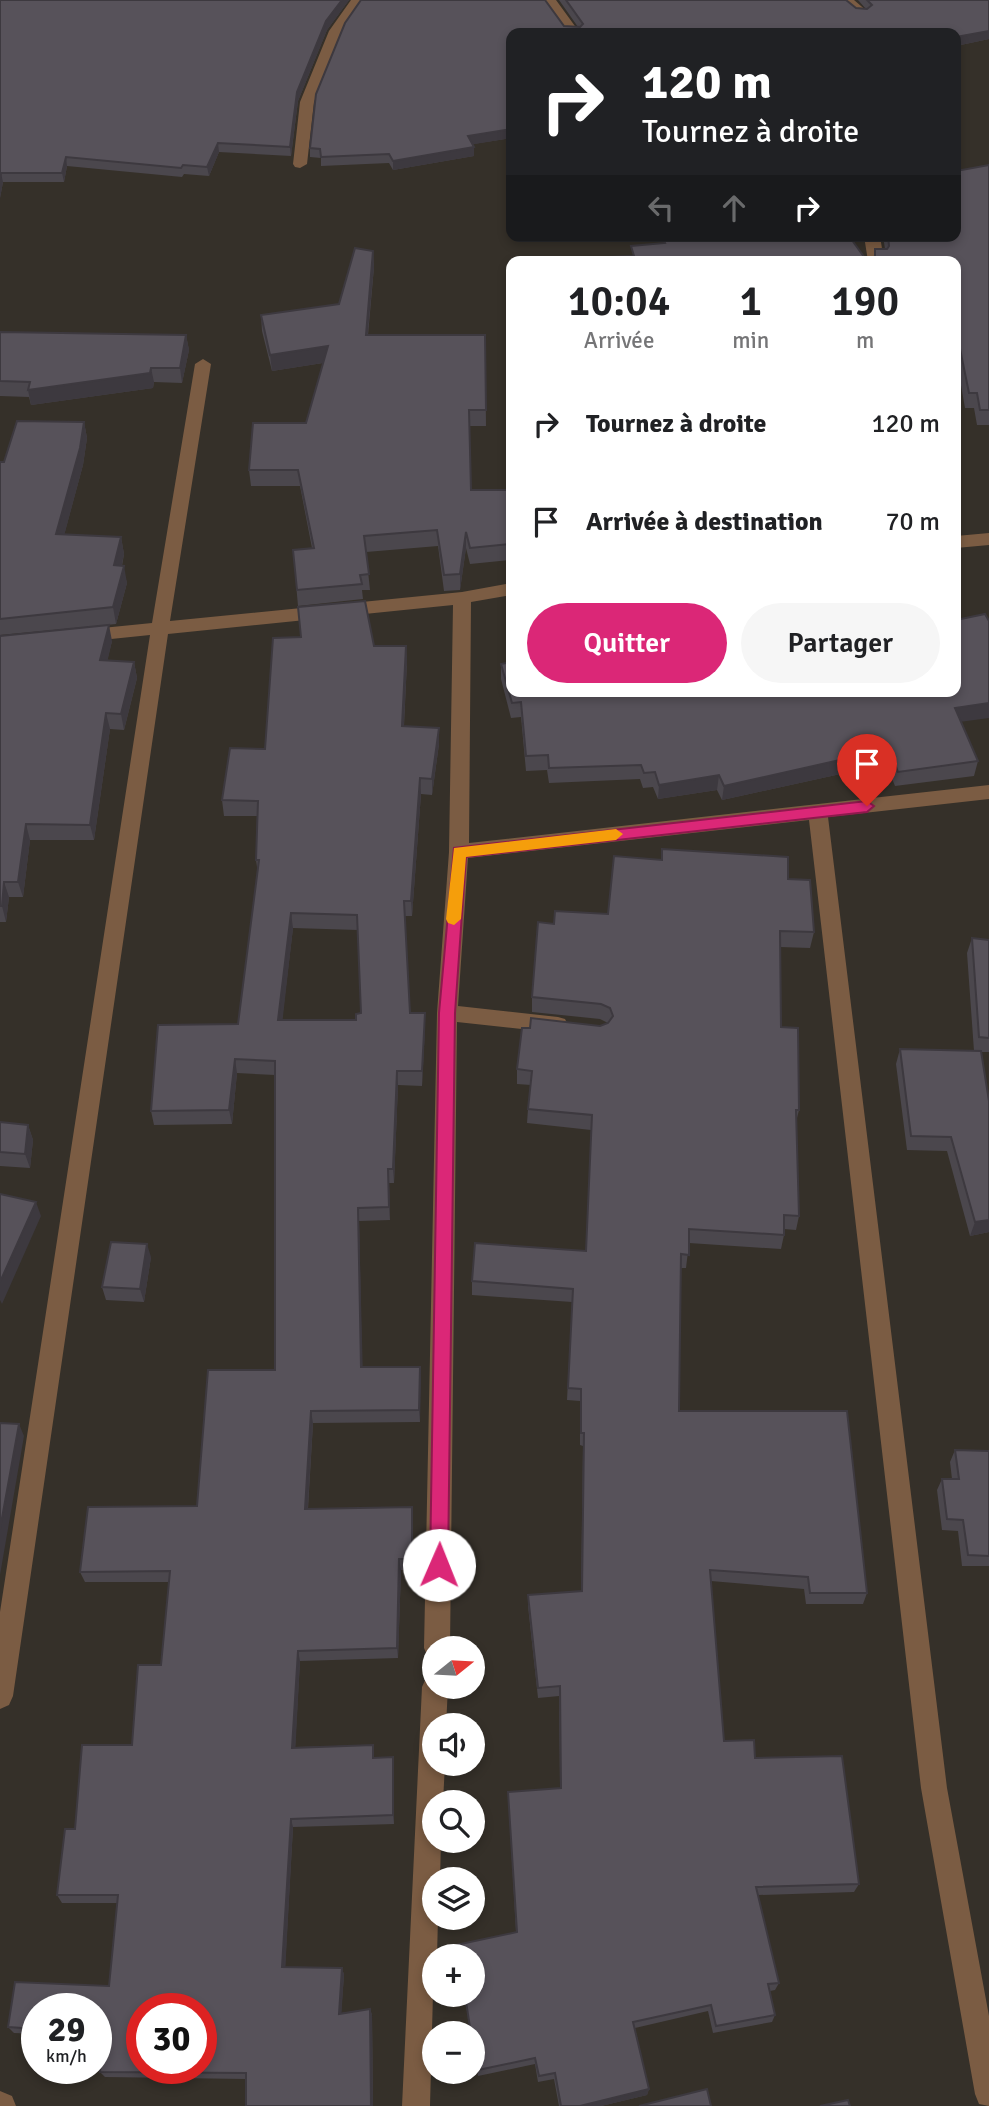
<!DOCTYPE html>
<html lang="fr">
<head>
<meta charset="utf-8">
<style>
	body { margin:0; font-family:Signika,sans-serif; background:#f6f6f6; color:#202124; height:100vh; display:flex; flex-direction:column; font-size:26px; white-space:nowrap }
	* { box-sizing:border-box; margin:0 }
	p { font-size:23px; color:#757577 }
	.icon { flex:none; width:38px; height:38px; fill:none; stroke:currentColor; stroke-width:2; stroke-linecap:round; stroke-linejoin:round }
	.map { position:relative; flex:1; overflow:hidden }
	.details { position:absolute; left:506px; top:256px; width:455px; height:441px; display:flex; flex-direction:column; background:#fff; border-radius:14px; box-shadow:0 4px 10px #0003 }
	.details>* { flex:none }
	.banner { position:absolute; left:506px; top:28px; width:455px; height:214px; border-radius:14px; box-shadow:0 4px 10px #0003; background:#202124; color:#fff; overflow:hidden }
	.needle { width:46px; rotate:72deg }
	.fabs { position:absolute; left:422px; top:1636px; display:grid; gap:14px }
	.fabs a { display:grid; place-items:center; width:63px; height:63px; border-radius:50%; background:#fff; box-shadow:0 4px 10px #0003; font-size:35px }
	.speed { position:absolute; left:21px; top:1993px; display:flex; gap:14px; font-size:35px; font-weight:700; text-align:center }
	.speed>* { display:grid; place-content:center; width:91px; height:91px; border-radius:50%; background:#fff; box-shadow:0 4px 10px #0003; line-height:1 }
	.speed small { font-size:18px; font-weight:400 }
	.speed .limit { border:10px solid #d22; background:#fff; color:#111 }
	.pin { position:absolute; display:grid; place-items:center; width:60px; height:60px; color:#fff; margin:-72px -30px; border-radius:50% 50% 50% 0; rotate:-45deg; box-shadow:0 0 7px #0007 }
	.pin .icon { rotate:45deg }
	.me { position:absolute; width:77px; margin:-38px; rotate:1deg; stroke-linejoin:round; filter:drop-shadow(0 0 5px #0008) }
	.turn { display:flex; align-items:center; gap:24px; height:147px; padding:0 21px; font-size:32px }
	.turn .icon { width:91px; height:91px; stroke-width:2.5 }
	.turn b { display:block; font-size:49px; line-height:60px }
	.lanes { display:flex; align-items:center; height:66px; padding:0 21px; background:#0003; justify-content:center; gap:35px; direction:ltr }
	.lanes .off { opacity:.35 }
	.eta { display:flex; justify-content:space-evenly; align-items:center; height:119px; text-align:center }
	.eta b { font-size:42px; font-weight:600; line-height:49px }
	.action { display:flex; gap:14px; margin-top:auto; padding:14px 21px }
	.action a { flex:1; height:80px; border-radius:42px; background:#db2777; color:#fff; font-size:28px; font-weight:600; line-height:80px; text-align:center }
	.action a+a { background:#f6f6f6; color:#202124 }
	ul { padding:0; list-style:none }
	li { display:flex; align-items:center; gap:21px; height:98px; padding:0 21px }
	li div { flex:1 }
	li b { display:block; font-size:26px }
	li em { font-style:normal }
	.map>svg:first-child { display:block }
	.lines { fill:none; stroke-linecap:round; stroke-linejoin:round }
	.minor { fill:#7b5c43; fill-rule:evenodd }
	.wall { fill:#4b474d; fill-rule:evenodd }
	.shaded-wall { fill:#3d393f }
	.building { fill:#57525a; stroke:#3d393f; stroke-width:2; fill-rule:evenodd }
	.route { fill:#db2777; stroke:#8e194d; stroke-width:2 }
	.slow { fill:#f59e0b }
</style>
</head>
<body>
<div class="map">
<svg width="989" height="2106" viewBox="0 0 989 2106">
	<rect width="100%" height="100%" fill="#353029"/>
	<g class="lines">
		<path class="minor" d="M351,0H365L343,31L314,102L307,164L300,168L295,167L293,164L300,102L329,31Z
			M542,0H556L580,33H566Z
			M838,0H854L868,12L866,15H856Z
			M864,236H880L884,261H868Z
			M203,359L211,364L170,621L462,592L511,583V595L471,602L469,843L989,785V799L828,817L947,1788L989,2016V2106L979,2104L975,2094L921,1788L809,820L468,858L458,1006L558,1017L565,1019L568,1025L565,1031L558,1033L457,1022L450,1648H434V1659L428,1657L424,1648L437,1013L449,852L453,605L168,634L13,1696L9,1705L0,1709V1612L150,635L82,642L76,640L73,636L76,632L82,630L152,623L195,364Z
			M989,533V545L956,548V536Z
			M434,1675V1687H448L446,1726H434V1764H445L443,1802H434V1841H441L440,1880H434V1918H438L437,1956H434L430,2106H402L422,1687L426,1678Z
			M0,2091L12,2096L16,2106H0Z"/>
	</g>
	<path class="wall" d="M0,0H349L327,30L298,101L291,156L219,152L209,176L184,174L182,177L67,166L64,182H3L0,198Z
		M361,0H545L564,26L578,27L559,0H846L856,8L866,9L858,0H989V39L956,46V33H511V138L473,144L474,156L393,170L389,163L321,166V158L310,157V148L316,94L345,23Z
		M989,165V425H977L974,408H965L956,357V261H873L875,249H885L883,236H956Z
		M373,251L374,267L368,335H485L486,426H469L471,490H511V560L470,564L466,548L460,590L444,591L438,546L366,552L370,590H362L363,599L298,606L293,550L312,548L300,486H251L249,470L306,423L323,363L272,371L262,331L261,315L339,304Z
		M0,332L186,335L189,350L182,383L154,382L153,388L31,405L29,397L0,396Z
		M84,422L87,438L83,465L64,535L121,537L124,554L122,566L127,583L116,624L0,635V462H4Z
		M365,601L374,646H406L407,662L404,726L439,728V744L432,795L421,794L412,916H405L410,1013H425V1027L422,1086L398,1085L394,1183H389L390,1220L359,1221L362,1367H420V1422L313,1423L308,1509L412,1507L413,1570H401L398,1658L300,1661L295,1747L373,1745L374,1758L393,1757L394,1766V1824L293,1827L285,1967L342,1968L344,1975L341,2013L370,2009L372,2015L373,2106H246V2079L105,2077L100,2072L104,2037H96V2009H37V2034L14,2033L8,2027L15,1982L109,1986L117,1903H62L57,1895L65,1829H75L82,1745H132L138,1665H161L169,1582H85L80,1572L88,1507L197,1506L208,1370H275V1075L237,1073L232,1124L154,1125L151,1111L158,1025L238,1024L258,874L256,860L257,816H224L222,800L230,748L265,749L273,638L301,637L298,607ZM293,928L358,930L361,1013L356,1014V1020H282ZM142,2009H201V2068H142Z
		M0,636L112,641L107,661L134,662L137,678L124,730L110,729L94,840H30L23,897H9L6,922H0Z
		M501,664L961,722L978,761L974,776L895,786L886,764L722,800L717,790L658,799L653,787L643,788L640,779L549,783L547,770L526,771L521,717L511,718L501,679Z
		M662,849L788,879L814,932L810,948L780,947L781,1027L799,1110L796,1122L799,1216L796,1230L784,1229V1235L781,1249L689,1243L686,1268H681L679,1411L867,1593L863,1604H806L804,1589L711,1581L724,1741L755,1758L859,1884L854,1892L758,1895L779,1983L775,1990L770,1991L775,2015L772,2022L713,2033L708,2011L635,2028L649,2089L647,2095L601,2106H559L554,2079L538,2082L535,2064L478,2076L472,2044V2034H471L464,1995H472V1956H457L456,1945L516,1932L508,1792L560,1788L559,1696L538,1698L528,1606V1595L581,1591L583,1446L580,1445V1401L567,1400L572,1302L472,1295V1281L586,1251L591,1130L527,1123L528,1109L531,1085L517,1084V1069L530,1028L600,1026L608,1023L600,1019L532,1012V997L554,924L608,914L661,860Z
		M972,938L989,940V1052H981L989,1101V1232L970,1236L947,1151L907,1150L896,1064L900,1049L974,1051L967,953Z
		M0,1122L28,1125L33,1140L30,1168L0,1166Z
		M151,1257L144,1302L106,1300L102,1287Z
		M955,1450L989,1451V1566H962L958,1531L942,1530L937,1490L942,1479H952L950,1462Z"/>
	<path class="shaded-wall" d="M342,0H349L327,30L298,101L291,156L290,147L297,92L326,21Z
		M989,31V39L956,46V37Z
		M511,129V138L469,145L468,136Z
		M218,143L219,152L209,176L207,167Z
		M474,147V156L393,170V161Z
		M66,157L67,166L64,182L62,173Z
		M1,173L3,182L0,198V179Z
		M373,251L374,267L366,351V335Z
		M186,335L189,350L182,383L180,368Z
		M328,346L329,362L272,371L270,355Z
		M151,368L154,382L153,388L31,405L28,390Z
		M84,422L87,438L83,465L60,551L56,534Z
		M466,532V548L460,590V574Z
		M121,537L124,554L118,582L114,565Z
		M124,566L127,583L116,624L113,607Z
		M109,625L112,641L104,676L100,660Z
		M406,646L407,662L403,741L402,726Z
		M134,662L137,678L124,730L121,714Z
		M989,703V718L952,723L955,708Z
		M106,713L110,729L94,840L90,825Z
		M439,728V744L432,795V779Z
		M889,749L886,764L722,800L724,786Z
		M719,775L717,790L658,799L659,785Z
		M420,778L421,794L412,916L411,901Z
		M26,824L30,840L23,897L18,882Z
		M4,882L9,897L6,922L2,906Z
		M291,913L293,928L281,1034L278,1020Z
		M425,1013V1027L422,1086V1071Z
		M235,1059L237,1073L232,1124L229,1110Z
		M397,1071L398,1085L394,1183L393,1169Z
		M28,1125L33,1140L30,1168L25,1154Z
		M388,1169L389,1183L390,1220L389,1207Z
		M36,1202L41,1216L2,1304L0,1300V1282Z
		M358,1208L359,1221L363,1379L361,1367Z
		M989,1220V1232L970,1236L975,1222Z
		M147,1244L151,1257L144,1302L140,1289Z
		M420,1367L421,1379L420,1422L419,1410Z
		M311,1411L313,1423L307,1520L305,1509Z
		M19,1424L24,1436L0,1575V1529Z
		M412,1507L413,1519V1570L412,1559Z
		M399,1559L401,1570L398,1658L397,1648Z
		M298,1651L300,1661L295,1757L292,1748Z
		M393,1757L394,1766V1824L393,1815Z
		M291,1819L293,1827L285,1974L282,1967Z
		M342,1968L344,1975L341,2020L339,2014Z
		M370,2009L372,2015L373,2106H371Z
		M649,2089L647,2095L601,2106H580Z"/>
	<path class="building" d="M0,0H342L326,21L297,92L290,147L218,143L207,167L183,165L181,168L66,157L62,173H1L0,179Z
		M361,0H545L564,26L580,27L583,24L566,0H846L856,8L867,9L872,5L867,0H989V31L956,37V33H511V129L468,136L474,147L393,161L389,154L321,157L320,149L310,148L316,94L345,23Z
		M989,165V410H980L977,393H969L957,334H956V261H875V249H887L889,246L888,236H956V171Z
		M697,236H849L867,261H611L610,257L634,256L631,246L665,243L663,239Z
		M355,248L373,251L366,335H485L486,410H469L471,490H511V544L470,548L466,532L460,574L444,575L437,530L364,536L369,574L360,575L362,584L297,590L293,550L314,548L298,470H249L253,423H306L328,346L270,355L261,315L339,304Z
		M0,332L186,335L180,368H151L150,373L28,390L30,382L0,381Z
		M17,421L84,422L80,448L56,534L121,537L114,565L124,566L113,607L0,619V462H4Z
		M365,601L374,646H406L402,726L439,728L432,779L420,778L411,901H404L410,1013H425L422,1071H397L393,1169H388L389,1207L358,1208L361,1367H420L419,1410L311,1411L305,1509L412,1507V1559H399L397,1648L298,1651L292,1748L373,1745V1758L393,1757V1815L291,1819L282,1967L342,1968L339,2014L370,2009L371,2106H246V2073L100,2072L104,2031H96V2009H37V2029L8,2027L15,1982L109,1986L118,1895H57L65,1829H75L82,1745H132L138,1665H161L170,1571L80,1572L88,1507L197,1506L208,1370H275V1061L235,1059L229,1110L151,1111L158,1025L238,1024L259,860H256L258,801L222,800L230,748L265,749L273,638L301,637L298,607ZM291,913L357,915L361,1013L356,1014V1020H278ZM142,2009H201V2068H142Z
		M985,614L989,621V703L955,708L978,761L898,772L889,749L724,786L719,775L659,785L655,772L644,773L641,765L549,768L548,755L526,756L521,702L512,703L501,664L511,662V691H956V620Z
		M109,625L100,660L134,662L121,714L106,713L90,825L26,824L18,882H4L2,906H0V636Z
		M662,849L788,857V879L810,880L814,932L780,931L781,1027L798,1028L799,1110H796L799,1216L784,1215V1235L689,1229V1255L681,1254L679,1411H847L867,1593H810L808,1577L710,1570L724,1741L754,1740L755,1758L842,1756L859,1884L756,1887L779,1983L768,1984L775,2015L716,2026L711,2005L633,2022L649,2089L580,2106H561L555,2073L539,2076L535,2058L478,2070L472,2040V2034H471L465,1995H472V1956H458L456,1945L517,1932L508,1792L561,1788L560,1686L538,1688L528,1595L582,1591L584,1433H581V1389L568,1388L573,1289L472,1281L475,1243L586,1251L592,1115L528,1109L532,1071L517,1069L522,1028H530L531,1018L600,1026L608,1023L613,1016L610,1008L601,1004L532,997L538,922L554,924L555,911L608,914L614,856L662,860Z
		M972,938L989,940V1038L979,1037Z
		M900,1049L981,1051L989,1101V1220L975,1222L951,1137L911,1136Z
		M0,1122L28,1125L25,1154L0,1152Z
		M0,1194L36,1202L0,1282Z
		M111,1242L147,1244L140,1289L102,1287Z
		M0,1423L19,1424L0,1529Z
		M955,1450L989,1451V1556L968,1555L963,1520L947,1519L942,1479H959Z
		M707,2089L711,2106H639Z
		M848,2100L850,2106H820Z"/>
	<path class="route" d="M867,801L874,806L867,812L466,857L455,1013L448,1565L446,1572L439,1574L432,1572L430,1565L439,1013L454,848Z"/>
	<path class="slow" d="M616,829L623,834L616,840L466,857L461,919L454,925L448,923L446,919L454,848Z"/>
</svg>
<div class="fabs">
<a><svg class="needle" viewBox="-14 -14 28 28"><path d="M0-13l5 13h-10z" fill="#e53935"/><path d="M0 13l5-13h-10z" fill="#757577"/></svg></a>
<a><svg class="icon" aria-label="sound" viewBox="0 0 24 24"><path d="M4 9h4l5-4v14l-5-4H4zM17 9q2 3 0 6"/></svg></a>
<a><svg class="icon" aria-label="search" viewBox="0 0 24 24"><circle cx="10" cy="10" r="6"/><path d="M15 15l6 6"/></svg></a>
<a><svg class="icon" aria-label="layers" viewBox="0 0 24 24"><path d="M12 4l9 5-9 5-9-5zM3 14l9 5 9-5"/></svg></a>
<a>+</a>
<a>−</a>
</div>
<div class="speed"><div>29<small>km/h</small></div><div class="limit">30</div></div>
<div class="pin" style="left:867px;top:806px;background:#d93025"><svg class="icon" aria-label="arrive" viewBox="0 0 24 24"><path d="M6 21V4h12l-3 4 3 4H6"/></svg></div>
<svg class="me" style="left:439px;top:1565px" viewBox="-20 -20 40 40"><circle r="19" fill="#fff"/><path d="M0-13L10 11 0 6-10 11z" fill="#db2777"/></svg>
<div class="banner">
<div class="turn"><svg class="icon" aria-label="right" viewBox="0 0 24 24"><path d="M7 20v-9h11M14 6l5 5-5 5"/></svg><div><b>120 m</b>Tournez à droite</div></div>
<div class="lanes"><svg class="icon off" aria-label="left" viewBox="0 0 24 24"><path d="M17 20v-9H6M10 6l-5 5 5 5"/></svg><svg class="icon off" aria-label="ahead" viewBox="0 0 24 24"><path d="M12 20V5M6 11l6-6 6 6"/></svg><svg class="icon" aria-label="right" viewBox="0 0 24 24"><path d="M7 20v-9h11M14 6l5 5-5 5"/></svg></div>
</div>
<section class="details">
<div class="eta">
<div><b>10:04</b><p>Arrivée</p></div>
<div><b>1</b><p>min</p></div>
<div><b>190</b><p>m</p></div>
</div>
<ul>
<li><svg class="icon" aria-label="right" viewBox="0 0 24 24"><path d="M7 20v-9h11M14 6l5 5-5 5"/></svg><div><b>Tournez à droite</b></div><em>120 m</em></li>
<li><svg class="icon" aria-label="arrive" viewBox="0 0 24 24"><path d="M6 21V4h12l-3 4 3 4H6"/></svg><div><b>Arrivée à destination</b></div><em>70 m</em></li>
</ul>
<div class="action"><a>Quitter</a><a>Partager</a></div>
</section>
</div>
</body>
</html>
